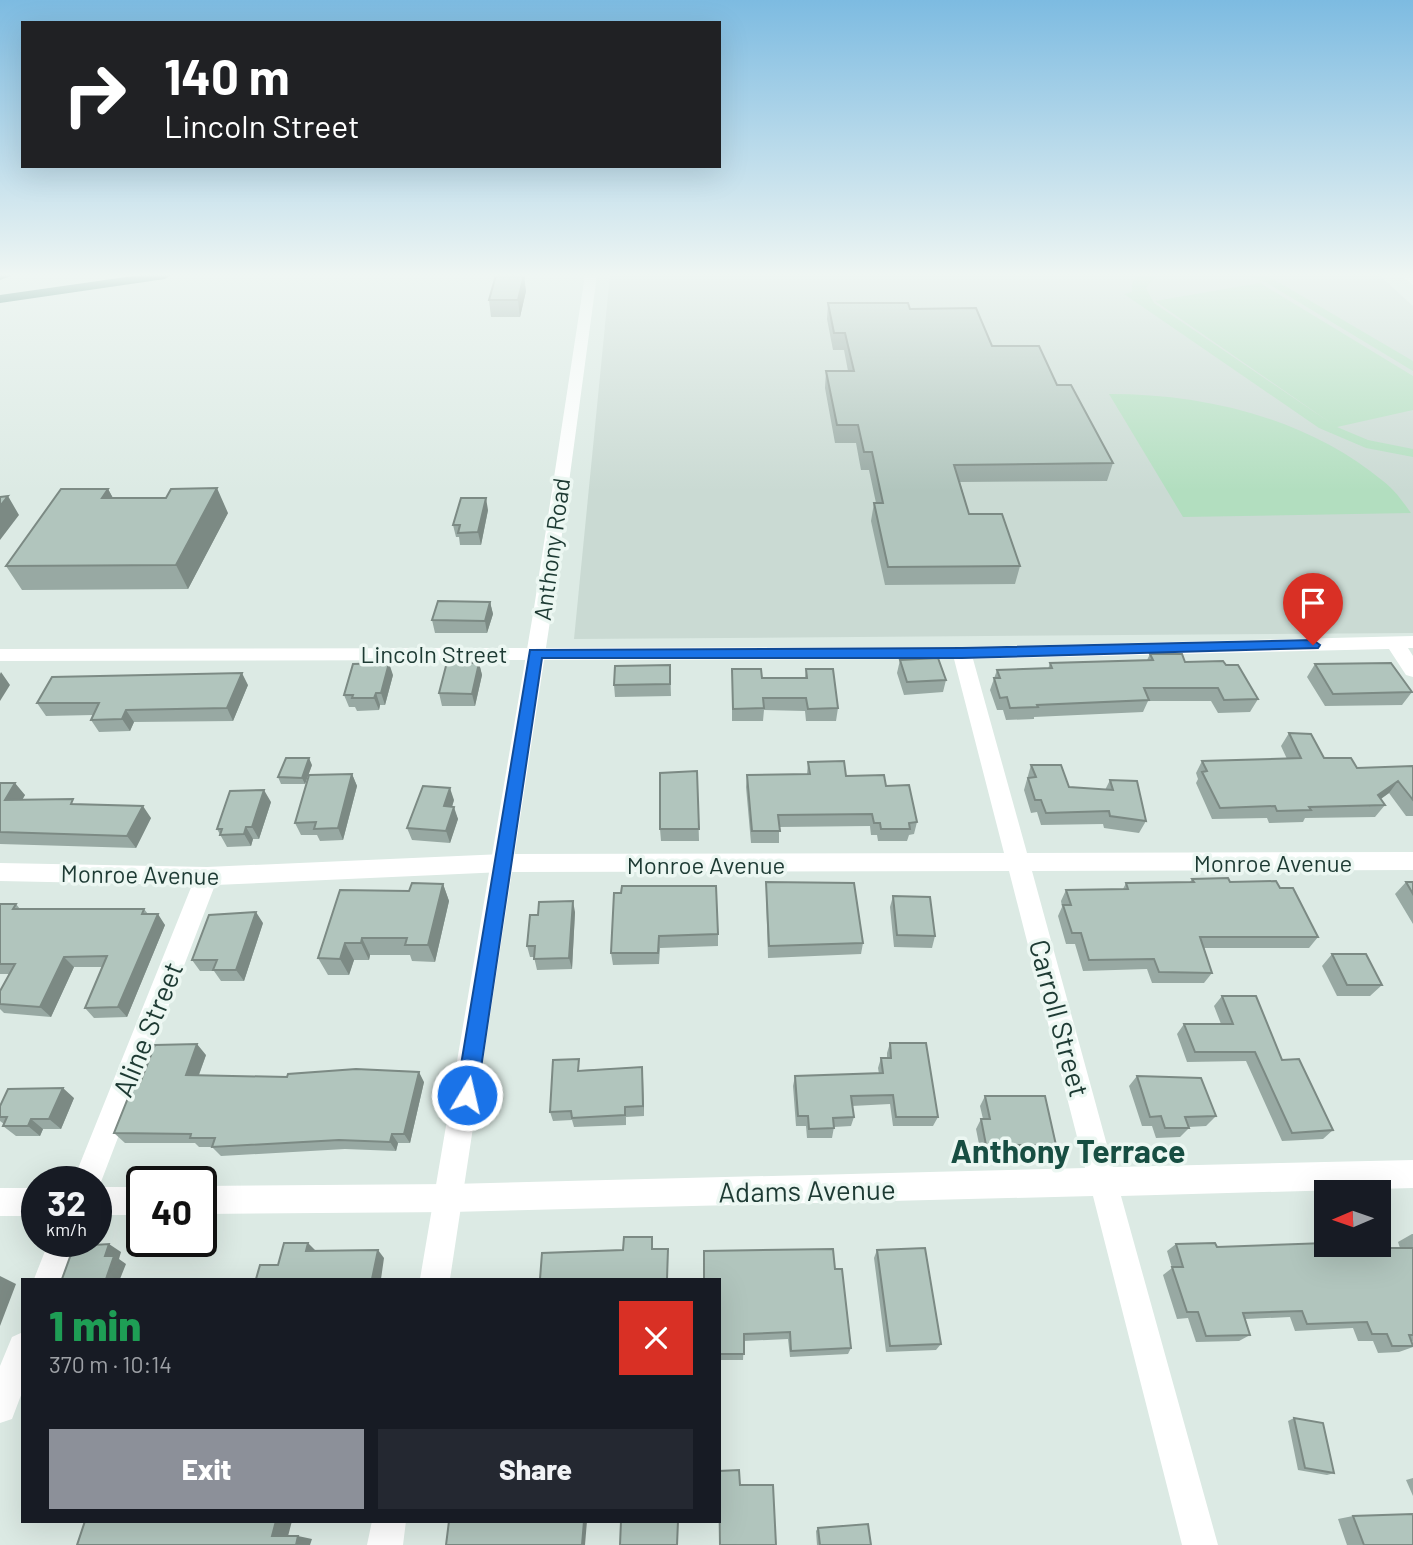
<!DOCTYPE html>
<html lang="en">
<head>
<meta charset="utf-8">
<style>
	body { margin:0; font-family:Barlow,sans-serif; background:#242831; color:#f1f3f6; height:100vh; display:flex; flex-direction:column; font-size:26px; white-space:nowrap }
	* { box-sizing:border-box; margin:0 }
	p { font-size:23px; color:#9ea1a6 }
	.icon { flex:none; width:38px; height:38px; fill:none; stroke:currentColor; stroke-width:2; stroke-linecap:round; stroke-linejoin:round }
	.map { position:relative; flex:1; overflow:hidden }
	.drawer { position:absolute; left:21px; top:1278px; width:700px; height:245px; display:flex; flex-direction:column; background:#171b24; border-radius:0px; box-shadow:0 7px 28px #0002 }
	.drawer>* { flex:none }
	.top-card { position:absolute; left:21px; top:21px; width:700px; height:147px; border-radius:0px; box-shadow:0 7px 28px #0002; background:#202124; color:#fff; overflow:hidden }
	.needle { width:46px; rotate:268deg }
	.buttons { position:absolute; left:1314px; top:1180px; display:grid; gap:14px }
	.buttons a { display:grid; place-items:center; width:77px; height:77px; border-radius:0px; background:#171b24; box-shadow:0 7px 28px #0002; font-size:35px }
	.speed { position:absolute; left:21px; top:1166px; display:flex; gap:14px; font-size:35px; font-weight:700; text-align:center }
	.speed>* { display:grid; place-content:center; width:91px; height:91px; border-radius:50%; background:#171b24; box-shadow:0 7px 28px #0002; line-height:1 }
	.speed small { font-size:18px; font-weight:400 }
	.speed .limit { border:4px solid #111; border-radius:10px; background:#fff; color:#111 }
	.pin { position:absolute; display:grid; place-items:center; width:60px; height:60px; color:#fff; margin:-72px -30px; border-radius:50% 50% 50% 0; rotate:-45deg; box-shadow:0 0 7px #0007 }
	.pin .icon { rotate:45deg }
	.me { position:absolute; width:77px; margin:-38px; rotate:9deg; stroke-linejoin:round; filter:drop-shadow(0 0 5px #0008) }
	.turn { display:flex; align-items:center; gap:24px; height:147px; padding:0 28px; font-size:32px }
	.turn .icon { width:91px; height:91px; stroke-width:2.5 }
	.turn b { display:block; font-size:49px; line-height:60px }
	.round { display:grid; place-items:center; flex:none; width:74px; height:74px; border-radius:0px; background:#242831 }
	.overview { display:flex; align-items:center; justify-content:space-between; height:119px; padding:0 28px }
	h1 { font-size:42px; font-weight:800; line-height:52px; color:#1e9e55 }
	.primary-button { display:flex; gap:14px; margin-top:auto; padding:14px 28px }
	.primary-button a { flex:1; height:80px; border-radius:0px; background:#8c9099; color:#fff; font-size:28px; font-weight:800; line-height:80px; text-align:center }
	.primary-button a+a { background:#242831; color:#f1f3f6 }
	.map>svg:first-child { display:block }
	.built { fill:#cadad3 }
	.green { fill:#b2debf }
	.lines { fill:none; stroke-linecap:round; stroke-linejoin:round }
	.street { fill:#fff; fill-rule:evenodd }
	.secondary { fill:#fff; fill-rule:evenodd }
	.highway { fill:#26695d; fill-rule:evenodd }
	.wall { fill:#98a9a3 }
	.shaded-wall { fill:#7c8a84 }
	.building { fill:#b1c5bd; stroke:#7c8a84; stroke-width:2 }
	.route { fill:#1a73e8; stroke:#114b97; stroke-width:2 }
	.labels { text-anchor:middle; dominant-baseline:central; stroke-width:7; stroke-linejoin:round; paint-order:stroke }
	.street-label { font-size:24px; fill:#1d3a33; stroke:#ecf7f2 }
	.near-street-label { font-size:28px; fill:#1d3a33; stroke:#ecf7f2 }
	.near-neighbourhood-label { font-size:32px; font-weight:bold; fill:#174e42; stroke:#ecf7f2 }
</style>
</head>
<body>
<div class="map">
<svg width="1413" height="1545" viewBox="0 0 1413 1545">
	<rect width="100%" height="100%" fill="#dceae4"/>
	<path class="built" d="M610,275H1379L1413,306V633L574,639Z"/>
	<path class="green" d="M1137,275H1157L1146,288L1154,303L1335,426L1155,301L1260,283L1413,376V410L1337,427L1368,440L1413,449V457L1366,448L1319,428L1124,294L1132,292V283Z
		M1244,275H1263L1273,279L1413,361V371L1267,283Z
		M1109,394C1206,394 1307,418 1383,481C1394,489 1403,502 1411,513L1183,517Z"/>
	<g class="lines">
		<path class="street" d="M1401,275H1413V285Z
			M1413,636V648H1408L1413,656V677L1406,675L1389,649L973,659L1027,853L1413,852V870L1032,871L1113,1167L1413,1160V1188L1121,1196L1218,1545H1182L1093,1196L451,1212L201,1214V1186L451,1184L1085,1168L1009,871L503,872L215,885L99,1187H142V1215H96V1181H73L192,885L0,881V863L207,867L503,854L1004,853L954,659L0,661V649L962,647Z
			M0,1188H37V1216H0Z
			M49,1241H79L64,1279H34Z
			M23,1332V1390L12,1419L0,1423V1366L12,1337Z"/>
		<path class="secondary" d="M585,275H597L552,608L450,1279H420L534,608Z
			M372,1521H406L403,1545H367Z"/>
		<path class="highway" d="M0,275H14L0,280Z
			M140,275H171L165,279L0,303V295Z"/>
	</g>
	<path class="wall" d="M526,291L520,317H491L489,300Z
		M828,303L910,309L992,346L1057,385L1113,463L1107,481L960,482L969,514L1020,566L1015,584L885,585L871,521L874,503H876L869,470H861L856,443H835L825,388L826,371H848L844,350H833L827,319Z
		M108,489L113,498L228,513L188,589L22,590L6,566Z
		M488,510L481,545H460L459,537H456L453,525Z
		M490,602L493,614L487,633H435L432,620Z
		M1150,654L1185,662L1226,665L1258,699L1250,712L1218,713L1211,701H1148L1143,712L1034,717V719L1006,720L1003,710H997L990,690L997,670L1048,669L1050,663L1147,660Z
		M900,660L946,680L943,692L904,695L897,673Z
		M479,663L482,675L475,706H442L439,693Z
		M1315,664L1412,692L1402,705L1325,706L1307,677Z
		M670,665L671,696L615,697L614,685Z
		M806,669L838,708L836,721H806L805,711L764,710L763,721H732V682L762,678H805Z
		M393,675L385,705H380L379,710L357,711L355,707H349L344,695Z
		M248,685L233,721L134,722L130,731L99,732L91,720L93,715L46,716L37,703Z
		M1289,733L1324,758L1357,768L1413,766V816H1406L1389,793L1381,799L1385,805L1375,817L1305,818L1303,822L1269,823L1267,818L1212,819L1196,783L1198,779L1196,773L1202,761L1287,759L1281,746Z
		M808,762L846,776L886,786L917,822L914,834L909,835L907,841H878L877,835H871L870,826L779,827V843H751L746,787L747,775L807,774Z
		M312,765L305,784H281L278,777Z
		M1031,765L1069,787L1105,790L1110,780L1146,821L1139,833L1104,828L1103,824L1041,825L1037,812L1031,813L1024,790Z
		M697,771L699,841H661L660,829Z
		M352,774L357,786L343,840L320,841L317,835H301L295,823Z
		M0,783L25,795L22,800L77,804L151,818L136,848L0,844Z
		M454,800L452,807L458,819L450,843L412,840L407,828Z
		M271,802L259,839H253L251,846L227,847L217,829Z
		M1192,879L1280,888L1318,937L1309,948H1204L1212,973L1204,983H1152L1147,969L1083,971L1075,944H1066L1058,916L1062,907L1061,901L1066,890L1123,889L1126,883L1190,882Z
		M766,882L863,943L861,954L768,958L766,894Z
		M1406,882H1413V924L1395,894Z
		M443,884L449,901L435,962L412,961L410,955H370L369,960H354L349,975H328L318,958L409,891Z
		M614,893L718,934V946L660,948L659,964L613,965L611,953Z
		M893,896L935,936L932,948L894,947L890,907Z
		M0,904H16L20,909H144L148,914L165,925L127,1017L94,1018L85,1008L102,967H74L51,1017L4,1013L0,1009V991L9,974H0Z
		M575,912L572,969L537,970L534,957H530L527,946Z
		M263,923L244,981H221L214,971H200L192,960Z
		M1332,954L1382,985L1370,996H1337L1322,966Z
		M1222,996L1282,1060L1333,1130L1323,1139L1282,1141L1246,1061L1187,1062L1177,1034L1184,1024H1221L1214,1006Z
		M890,1043L938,1117L933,1126H893L890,1104L852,1106L854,1117L851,1126L834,1127L832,1138H807L806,1126H796L793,1086L795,1076L879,1074L878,1068L881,1058H887V1053Z
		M206,1055L199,1075L424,1082L410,1143H398L396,1151L345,1149L221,1156L212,1147H199L195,1143H125L114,1133L140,1083Z
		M642,1067L644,1116L626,1117V1125L574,1127L572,1120L553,1121L550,1112L581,1070Z
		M1137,1076L1216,1116L1206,1126L1188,1127L1189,1128L1180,1137L1156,1138L1152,1126H1142L1129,1086Z
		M985,1096L1056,1145L1050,1154H981L976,1129L981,1119H983L980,1106Z
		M74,1098L61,1129H43L40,1136H16L3,1126L4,1124L0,1121V1106Z
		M1412,1234H1413V1341L1412,1342L1413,1347L1399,1352L1378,1353L1373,1341H1358L1353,1328L1295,1331L1290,1317L1245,1319L1250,1335L1239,1341L1196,1342L1188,1318L1177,1319L1163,1275L1172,1268L1167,1251L1176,1244L1217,1247L1321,1243L1326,1240V1244L1373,1248H1400L1398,1242Z
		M877,1250L941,1344L936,1350L886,1352L874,1258Z
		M835,1269L851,1348L848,1354L790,1357L788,1339L744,1341L743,1360H719V1279Z
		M1294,1418L1334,1473L1327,1475L1298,1470L1288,1421Z
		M1413,1478V1496L1406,1480Z
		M1353,1516L1413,1545H1347L1338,1519Z
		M818,1528L871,1545H817L816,1531Z"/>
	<path class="shaded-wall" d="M524,275L526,291L520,317L518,300Z
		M217,488L228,513L188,589L176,565Z
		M108,489L121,513L102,498Z
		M8,496L19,515L0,540V506Z
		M486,498L488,510L481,545L478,532Z
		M490,602L493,614L487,633L485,621Z
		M389,663L393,675L385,705L381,693Z
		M479,663L482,675L475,706L472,694Z
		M1,672L10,685L0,701V674Z
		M242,673L248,685L233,721L227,708Z
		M376,693L380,705L379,710L374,698Z
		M126,710L134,722L130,731L122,719Z
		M309,758L312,765L305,784L302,778Z
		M352,774L357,786L343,840L338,828Z
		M1398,781L1389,793L1369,807L1378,795Z
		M15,783L25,795L15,812L5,800Z
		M450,788L454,800L448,819L444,806Z
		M264,790L271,802L259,839L252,827Z
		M143,806L151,818L136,848L127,836Z
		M454,807L458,819L450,843L446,831Z
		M246,827L253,839L251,846L244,834Z
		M443,884L449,901L435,962L428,945Z
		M573,901L575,912L572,969L569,958Z
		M256,912L263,923L244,981L236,970Z
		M158,914L165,925L127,1017L118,1007Z
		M362,938L370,955L369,960L361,943Z
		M345,943L354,960L349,975L340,959Z
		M64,957L74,967L51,1017L40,1007Z
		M197,1044L206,1055L195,1085L186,1075Z
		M642,1067L643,1077L644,1116L643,1106Z
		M419,1072L424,1082L410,1143L404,1134Z
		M63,1088L74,1098L61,1129L49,1119Z
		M31,1119L43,1129L40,1136L28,1126Z
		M392,1134L398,1143L396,1151L390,1142Z
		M308,1243L316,1251H306Z
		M109,1244L121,1252L119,1259L126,1264L120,1279H106L105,1256Z
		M378,1250L384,1258L381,1279H372Z
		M0,1276L16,1284L0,1326Z
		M276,1521H292L287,1540L272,1536Z
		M584,1521H587L585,1545H582Z
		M298,1536L312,1539L310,1545H296Z"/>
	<path class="building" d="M496,275H524L518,300H489Z
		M828,303H908L910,309L976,308L992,346H1039L1057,385H1071L1113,463L954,465L969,514H1002L1020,566L888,567L874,503H883L872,452H864L858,425H837L826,371H854L845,333H834Z
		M217,488L176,565L6,566L61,489H108L102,498H166L171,489Z
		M8,496L0,506V497Z
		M461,498H486L478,532L458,533L460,525H453Z
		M438,601L490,602L485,621L432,620Z
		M1150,654H1182L1185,662L1223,661L1226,665H1238L1258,699L1224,700L1218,688H1144L1149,700L1037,705L1038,707L1010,708L1007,697L1000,698L994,678H1000L997,670L1052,668L1050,663L1153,660Z
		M938,658L946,680L907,682L900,660Z
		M447,662L479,663L472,694L439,693Z
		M389,663L381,693H376L374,698H352L353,695H344L353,664Z
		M1391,663L1412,692L1333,694L1315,664Z
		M670,665V684L614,685L615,666Z
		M732,669H761L762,678H807L806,669H833L838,708L808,709L806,698H763L764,708L733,709Z
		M242,673L227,708L126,710L122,719L91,720L99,703H37L52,677Z
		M1289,733L1311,734L1324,758H1351L1357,768L1413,766V800L1398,781L1378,795L1385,805L1309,807L1311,810L1277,811L1275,806L1220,808L1202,772L1207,771L1202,761L1301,758Z
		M286,758H309L302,778L278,777Z
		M844,761L846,776L884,775L886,786L909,785L917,822L909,823L910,829H881L880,823H874L872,814L778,815L780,831H752L747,775L810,774L808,762Z
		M1031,765H1061L1069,787L1113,790L1110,780L1137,781L1146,821L1110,816L1109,811L1046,813L1041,800H1035L1028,778L1036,777Z
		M697,771L699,829H660V773Z
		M352,774L338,828L314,829L316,822L295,823L309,775Z
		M0,783H15L5,800L73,799L71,804L143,806L127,836L0,832Z
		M423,786L450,788L444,806L454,807L446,831L407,828Z
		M264,790L252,827H246L244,834L220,835L222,829H217L230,791Z
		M1228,878L1230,882L1276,881L1280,888H1293L1318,937H1200L1212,973L1159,972L1154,959L1089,960L1081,933H1072L1063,905H1071L1066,890L1128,889L1126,883L1194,882L1192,879Z
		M766,882L854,883L863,943L769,946Z
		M1406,882H1413V894Z
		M412,883L443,884L428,945H405L407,938H362L361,943H345L340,959L318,958L340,890L409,891Z
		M622,886H716L718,934L659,936L658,953H611L614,893H621Z
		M893,896L930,897L935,936L897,935Z
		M573,901L569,958L534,959L535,946H527L530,915H538L539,902Z
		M0,904H16L13,909H144L142,914H158L118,1007L85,1008L107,956L64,957L40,1007L0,1004V991L15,964H0Z
		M256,912L236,970H213L217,960H192L209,915Z
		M1332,954H1366L1382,985H1347Z
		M1222,996H1256L1282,1060L1299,1059L1333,1130L1292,1133L1255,1052H1195L1184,1024H1233Z
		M890,1043H926L938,1117H896L893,1095L851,1096L854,1117L833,1118L834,1128L809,1129L808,1116H798L795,1076L883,1073L881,1058H891Z
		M197,1044L186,1075L287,1077L288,1074L356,1069L419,1072L404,1134H392L390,1142L339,1140L212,1147L215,1138H190L191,1134L114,1133L134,1083H140L155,1045Z
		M579,1059L578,1071L642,1067L643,1106L625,1107V1115L572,1118L571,1111L550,1112L553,1060Z
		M1137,1076L1201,1078L1216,1116L1185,1117L1189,1128H1165L1161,1116L1150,1117Z
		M63,1088L49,1119H31L28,1126H3L7,1117H0V1106L8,1089Z
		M985,1096H1045L1056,1145H986L981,1119H990Z
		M624,1237H652V1249H668L667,1279H540L542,1253L623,1250Z
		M284,1243H308L306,1251L378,1250L372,1279H256L260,1265H278Z
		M1215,1243L1217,1247L1326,1243V1244H1372L1373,1248H1413V1335H1409L1413,1346H1392L1387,1334H1372L1367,1322L1307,1324L1302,1311L1243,1313L1250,1335L1206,1336L1198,1312H1187L1172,1267H1183L1176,1244Z
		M109,1244L105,1256H114L106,1279H62L70,1257L78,1246Z
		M925,1248L941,1344L890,1346L877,1250Z
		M833,1249L835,1269H842L851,1348L791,1351L790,1332L744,1334V1354H719V1279H704V1251Z
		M1294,1418L1323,1423L1334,1473L1305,1468Z
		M739,1470L740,1485H773L776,1545H720L719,1471Z
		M1413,1514V1545H1364L1353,1516Z
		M85,1521H276L272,1536H298L296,1545H77Z
		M449,1521H584L582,1545H446Z
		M621,1521H678L677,1545H620Z
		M868,1524L871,1545H820L818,1528Z"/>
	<linearGradient id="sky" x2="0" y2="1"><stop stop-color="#7dbbe1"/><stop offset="0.56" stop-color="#eff6f3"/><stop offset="1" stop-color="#eff6f3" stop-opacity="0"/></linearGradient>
	<rect width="1413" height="491" fill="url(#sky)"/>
	<path class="route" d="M1313,640L1320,645L1318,648L962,658H542L477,1095L474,1102L467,1105L459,1102L456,1095L530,650L962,648Z"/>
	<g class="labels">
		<g class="street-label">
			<text transform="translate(551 549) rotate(-82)">Anthony Road</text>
			<text x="434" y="653">Lincoln Street</text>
			<text x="1273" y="862">Monroe Avenue</text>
			<text x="706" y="864">Monroe Avenue</text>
			<text transform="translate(140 874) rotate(1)">Monroe Avenue</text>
		</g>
		<g class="near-street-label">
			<text transform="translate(1060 1018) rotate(75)">Carroll Street</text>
			<text transform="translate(147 1029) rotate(-68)">Aline Street</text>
			<text transform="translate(807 1190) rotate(-1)">Adams Avenue</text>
		</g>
		<g class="near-neighbourhood-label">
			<text x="1068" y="1150">Anthony Terrace</text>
		</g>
	</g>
</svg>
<div class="buttons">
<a><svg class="needle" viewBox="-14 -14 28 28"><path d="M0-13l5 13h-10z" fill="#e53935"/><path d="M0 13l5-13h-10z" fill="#9ea1a6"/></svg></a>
</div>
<div class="speed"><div>32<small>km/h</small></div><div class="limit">40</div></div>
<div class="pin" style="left:1313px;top:645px;background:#d93025"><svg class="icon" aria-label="arrive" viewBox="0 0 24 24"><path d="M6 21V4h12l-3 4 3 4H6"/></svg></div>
<svg class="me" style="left:467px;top:1095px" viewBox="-20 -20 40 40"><circle r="17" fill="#1a73e8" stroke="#fff" stroke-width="3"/><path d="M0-11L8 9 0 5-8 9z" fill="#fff"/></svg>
<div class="top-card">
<div class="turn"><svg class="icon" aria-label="right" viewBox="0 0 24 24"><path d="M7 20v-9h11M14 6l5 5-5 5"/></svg><div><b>140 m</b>Lincoln Street</div></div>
</div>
<section class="drawer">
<div class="overview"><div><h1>1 min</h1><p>370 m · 10:14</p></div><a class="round" style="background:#d93025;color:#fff"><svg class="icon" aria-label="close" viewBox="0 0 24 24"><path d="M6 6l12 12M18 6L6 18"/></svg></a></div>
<div class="primary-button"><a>Exit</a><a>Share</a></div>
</section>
</div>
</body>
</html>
